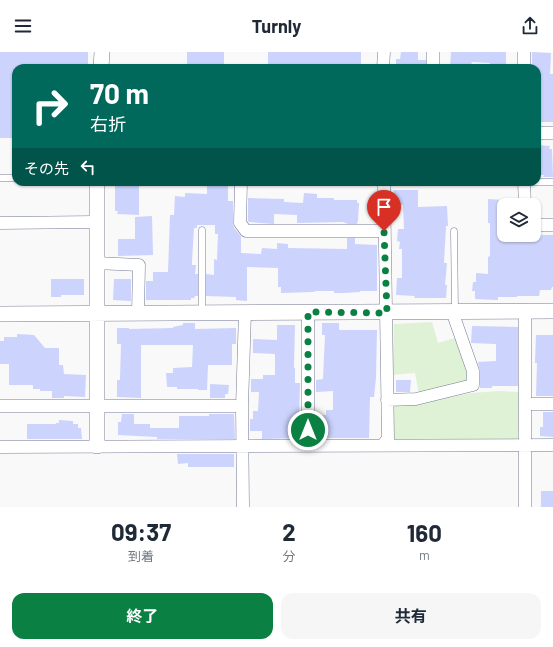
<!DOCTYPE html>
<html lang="ja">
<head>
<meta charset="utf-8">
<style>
	body { margin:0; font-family:Barlow,"Noto Sans JP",sans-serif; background:#f6f6f7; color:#1f2937; height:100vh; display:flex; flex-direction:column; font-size:15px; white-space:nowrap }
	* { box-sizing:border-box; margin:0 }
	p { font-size:13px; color:#747a83 }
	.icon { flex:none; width:22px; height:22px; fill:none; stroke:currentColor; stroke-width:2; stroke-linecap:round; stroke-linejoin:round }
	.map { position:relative; height:455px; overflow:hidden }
	.details { display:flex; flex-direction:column; background:#fff; flex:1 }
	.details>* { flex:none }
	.top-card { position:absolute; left:12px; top:12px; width:529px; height:122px; border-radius:12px; box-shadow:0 1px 3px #0004; background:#00695c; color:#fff; overflow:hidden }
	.controls { position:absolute; left:497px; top:146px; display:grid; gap:8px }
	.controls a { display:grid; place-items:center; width:44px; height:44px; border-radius:8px; background:#fff; box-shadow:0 1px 3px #0004; font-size:20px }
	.pin { position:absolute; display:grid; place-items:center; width:34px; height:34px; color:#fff; margin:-41px -17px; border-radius:50% 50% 50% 0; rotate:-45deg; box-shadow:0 0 4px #0007 }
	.pin .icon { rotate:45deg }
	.me { position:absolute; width:44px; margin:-22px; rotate:0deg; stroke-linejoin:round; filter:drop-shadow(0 0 3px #0008) }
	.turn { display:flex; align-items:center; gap:14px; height:84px; padding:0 12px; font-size:18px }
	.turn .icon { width:52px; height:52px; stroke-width:2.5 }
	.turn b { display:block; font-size:28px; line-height:34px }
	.then { display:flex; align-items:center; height:38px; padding:0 12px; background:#0003; gap:8px; font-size:15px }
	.eta { display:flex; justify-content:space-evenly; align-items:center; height:68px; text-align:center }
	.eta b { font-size:24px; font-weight:700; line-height:28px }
	.cta { display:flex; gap:8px; margin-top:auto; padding:8px 12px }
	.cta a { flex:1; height:46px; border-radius:12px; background:#0b8043; color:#fff; font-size:16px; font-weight:700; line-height:46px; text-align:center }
	.cta a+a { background:#f6f6f7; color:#1f2937 }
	header { display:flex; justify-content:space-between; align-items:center; height:52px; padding:0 12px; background:#fff; font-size:18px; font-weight:700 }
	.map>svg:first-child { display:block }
	.green { fill:#e0f2d5 }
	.building { fill:#ccd3fc }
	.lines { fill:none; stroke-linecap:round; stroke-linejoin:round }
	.service-casing { stroke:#767b97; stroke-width:7 }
	.minor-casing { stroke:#767b97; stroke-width:13 }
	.tertiary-casing { stroke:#767b97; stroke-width:16 }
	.service { stroke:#fff; stroke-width:6 }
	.minor { stroke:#fff; stroke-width:12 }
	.tertiary { stroke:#fff; stroke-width:15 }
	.route { stroke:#0b8043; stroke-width:7; stroke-dasharray:0 12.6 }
</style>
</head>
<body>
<header><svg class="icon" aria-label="menu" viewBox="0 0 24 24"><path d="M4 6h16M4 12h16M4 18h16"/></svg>Turnly<svg class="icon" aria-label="share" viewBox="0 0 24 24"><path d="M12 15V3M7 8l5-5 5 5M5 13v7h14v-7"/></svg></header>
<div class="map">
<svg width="553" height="455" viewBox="0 0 553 455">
	<rect width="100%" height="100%" fill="#f9f9f9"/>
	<path class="green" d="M432,270L438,291L458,285L470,320V331L419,342L415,321L392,323L394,272Z
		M499,339L519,340L518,389H393V353L428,350L471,341Z"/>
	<path class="building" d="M0,0H88V16H16V86H0Z
		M187,0H224V12H187Z
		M268,0H361V16H268Z
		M401,0H418V8H426V16H396V7H400Z
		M451,0H506V16H490V11L472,10L470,16H450Z
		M532,0L551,1L550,22H553V70H538L540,19H537V16H532Z
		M538,93L550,94L549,97H552L553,125H543L544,123H537Z
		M115,131H139V163L117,162L118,159H115Z
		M207,131H228V149H233V171L234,176L241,184V201L261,202L262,196L277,197V191L288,192V196L347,197V186H355V192L377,193V239H360V240L344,241H334V239H316L313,240L281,241V235H278V216L247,215V249L236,248V245L206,244V222L214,223V207L217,208L218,182H215V173H197V176H194L192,209V213H196L195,222H198V244H195L194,246H191V248H146V229H153V220H168L170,163H174L175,144L185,145V141L207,142Z
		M394,138H418V155L447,154L448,174H446L444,211H447L445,233H447L446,246H414L415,244L396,243L397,226H402V197H399L400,190L397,189L398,177H404L403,153H394Z
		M304,141L317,142V146H334V148H357V151H359L358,168L357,172H348L343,170L297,171V163L274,162V172L249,170L248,169V146L284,147V150L303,151Z
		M488,147L504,148V183H553V235H552L551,238H540L539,244H517V245H498V248L475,247V239H472L473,230H476V221L488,222V205L490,204V171H488Z
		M152,164L153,203L118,204V187H135V165Z
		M51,227H84V243H61V245H51Z
		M114,227H131V249L113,248Z
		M183,271H195V277L236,276V292H232V313H208L207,338H198V337H177V335H167L166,321H173V316L192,315L193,293H141V346L117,345V328H120L121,292H117V276H129V277L173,276V275L183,273Z
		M322,271H339V278H377L376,326L374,345H370L369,386H316V369H321V363H326V358H333V339L316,340V328L323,327L325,283H322Z
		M277,273H295L294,311V316H295V331H300L299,367H300V386L262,387V379H250V367H253V359H258L259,340H251V327H263V323H275V302L253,301V287L277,288Z
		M472,274L518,275V334H492V336H480V319L478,310L496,309V292L471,291Z
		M17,282L34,283L45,296H59V313H63L64,322L86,323L85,345L64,344V346H52V339H40V337H33V333H9V312H0V289H4V285H17Z
		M536,283H553V344H536L537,311H535Z
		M396,328H411L410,340H396Z
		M210,332L229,333L228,342H225V346H210Z
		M543,360H553V385L540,384V375H543Z
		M122,362H134V372H150V376H179V364H209V362H234L235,387H157V385L118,383V370H121Z
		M59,368L73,369V372H78V376H81L82,387H27V372H56V371H59Z
		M177,402H234V415H188V411L178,412Z
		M541,439H553V455H541Z"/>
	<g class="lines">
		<defs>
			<path id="service" d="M0,126H16
				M524,130H553
				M454,179L455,259
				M202,260V178"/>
			<path id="minor" d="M433,0V16
				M524,0V16
				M383,16L384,0
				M537,81H553
				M241,130L240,171L246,179H384
				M524,130L525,153
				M0,171L96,170
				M534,173H553
				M96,211L139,213L138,261
				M308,260V394
				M387,348L416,347L473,333V319L452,259
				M525,352H553
				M0,354H242
				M383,393L388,386L384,130
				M0,395L553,393
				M243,455L242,354L245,260
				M525,455V268L526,259"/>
			<path id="tertiary" d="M101,16L102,0
				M0,262L553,259
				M97,394V130"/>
		</defs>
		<use href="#service" class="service-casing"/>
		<use href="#minor" class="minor-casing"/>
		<use href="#tertiary" class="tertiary-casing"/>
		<use href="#service" class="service"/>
		<use href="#minor" class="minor"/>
		<use href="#tertiary" class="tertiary"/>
	</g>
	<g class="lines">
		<path class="route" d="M308,378V260L387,261L384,179"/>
	</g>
</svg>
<div class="controls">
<a><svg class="icon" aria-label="layers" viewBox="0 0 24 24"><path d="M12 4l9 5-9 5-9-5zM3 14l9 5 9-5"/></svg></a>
</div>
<div class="pin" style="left:384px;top:179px;background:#d93025"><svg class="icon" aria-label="arrive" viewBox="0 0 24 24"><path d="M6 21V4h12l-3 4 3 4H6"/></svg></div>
<svg class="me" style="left:308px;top:378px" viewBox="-20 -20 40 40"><circle r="17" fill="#0b8043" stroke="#fff" stroke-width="3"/><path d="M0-11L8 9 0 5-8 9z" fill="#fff"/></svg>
<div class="top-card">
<div class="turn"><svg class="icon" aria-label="right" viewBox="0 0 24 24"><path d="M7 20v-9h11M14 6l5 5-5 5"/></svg><div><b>70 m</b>右折</div></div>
<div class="then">その先<svg class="icon" aria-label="left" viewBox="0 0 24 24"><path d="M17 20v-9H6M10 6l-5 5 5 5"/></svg></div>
</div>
</div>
<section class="details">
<div class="eta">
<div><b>09:37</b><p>到着</p></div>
<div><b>2</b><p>分</p></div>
<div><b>160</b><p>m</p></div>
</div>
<div class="cta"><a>終了</a><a>共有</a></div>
</section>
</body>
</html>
